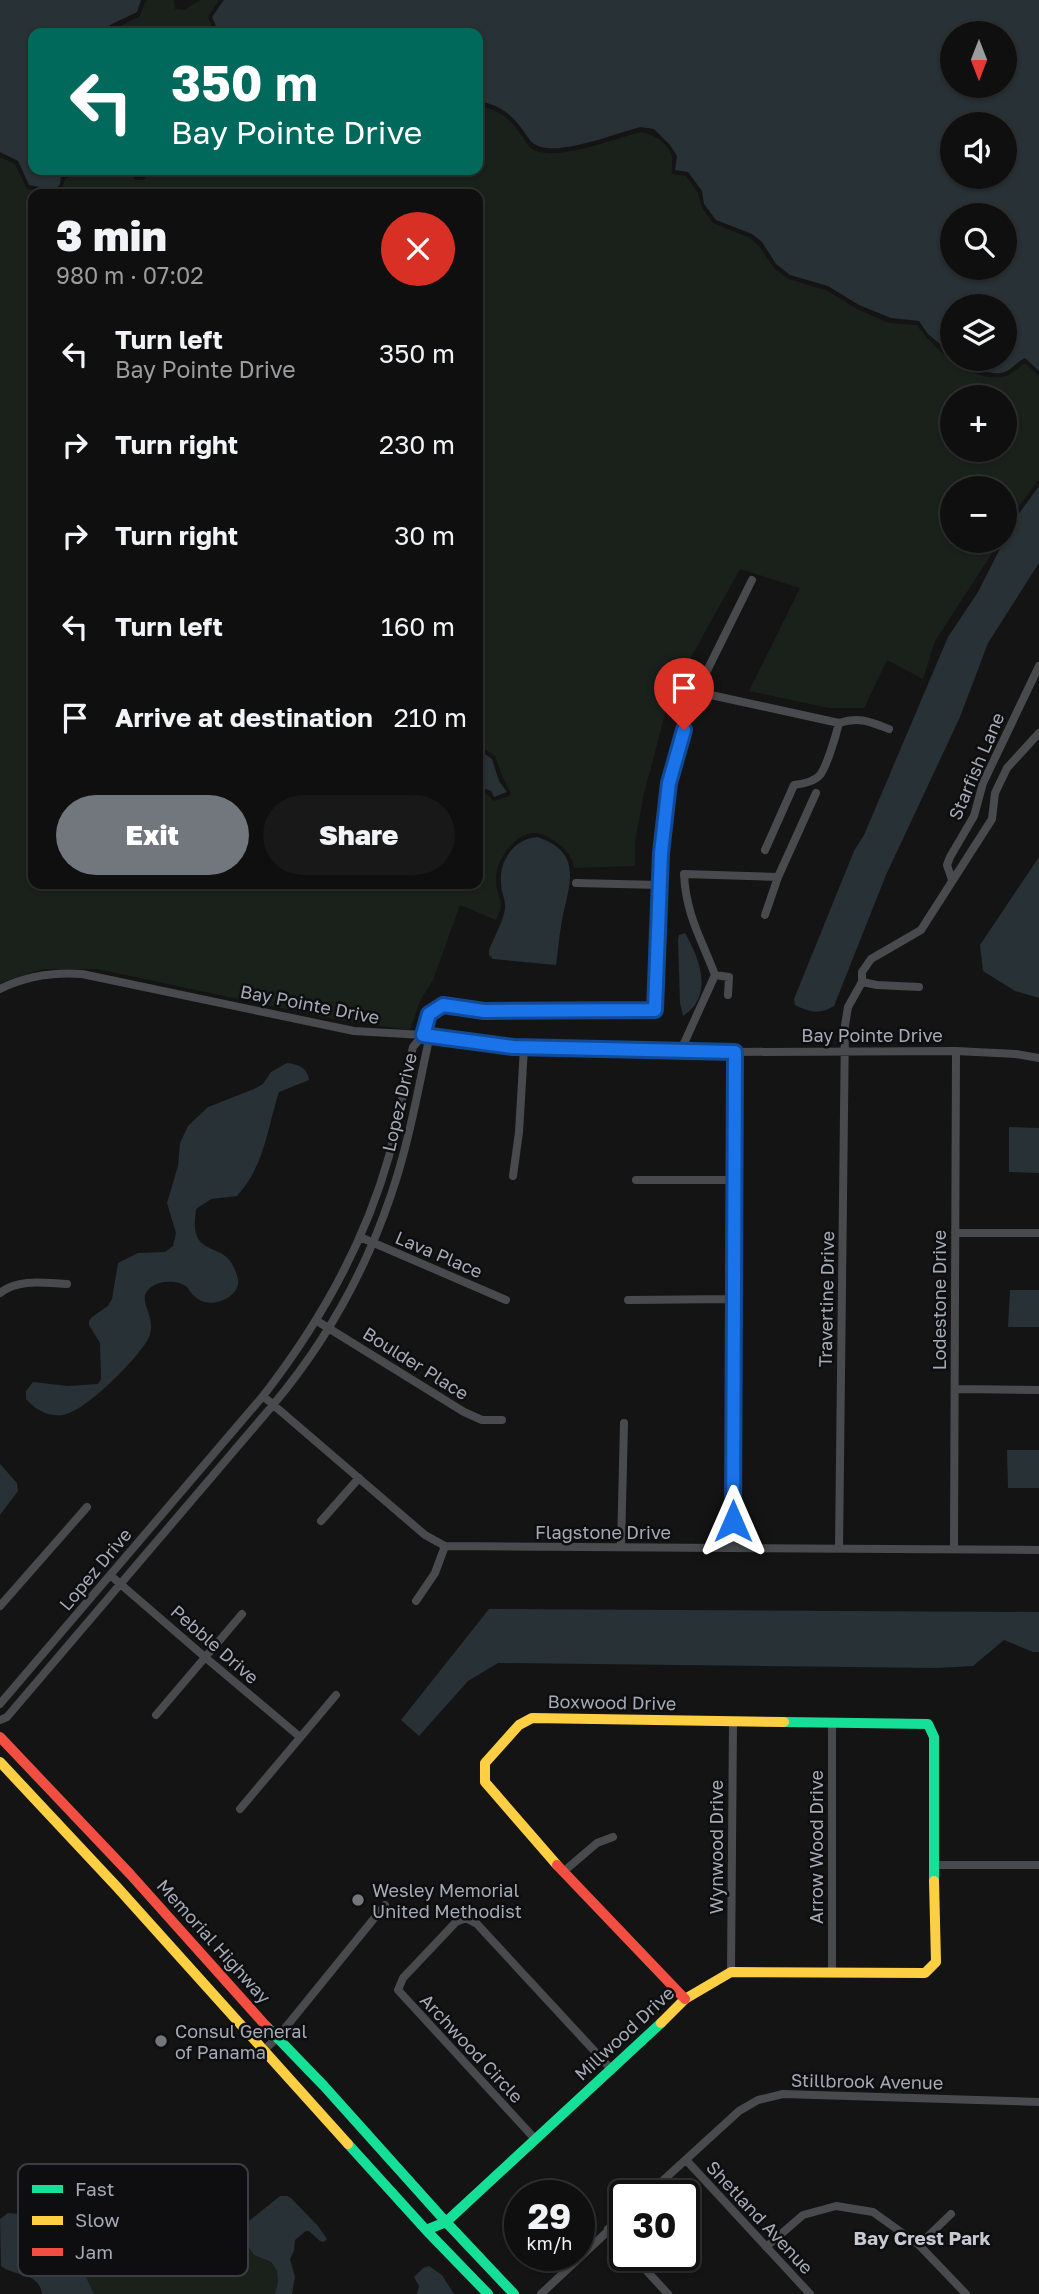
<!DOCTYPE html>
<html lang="en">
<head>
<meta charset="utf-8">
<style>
	body { margin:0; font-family:"Golos Text",sans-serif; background:#181818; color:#f1f3f6; height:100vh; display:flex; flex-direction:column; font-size:26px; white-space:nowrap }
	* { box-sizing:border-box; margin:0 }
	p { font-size:23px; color:#9b9c9e }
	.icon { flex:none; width:38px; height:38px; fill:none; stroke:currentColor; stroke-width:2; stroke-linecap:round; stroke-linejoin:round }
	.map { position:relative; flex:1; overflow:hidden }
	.panel { position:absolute; left:28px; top:189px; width:455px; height:700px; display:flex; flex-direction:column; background:#0f0f0f; border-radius:14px; box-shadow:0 2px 5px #0004,0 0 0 2px #2f2f2f }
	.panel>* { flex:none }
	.hud { position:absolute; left:28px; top:28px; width:455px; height:147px; border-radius:14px; box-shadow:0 2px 5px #0004,0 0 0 2px #2f2f2f; background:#00695c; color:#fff; overflow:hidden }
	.needle { width:46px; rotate:180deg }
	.controls { position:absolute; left:940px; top:21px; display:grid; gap:14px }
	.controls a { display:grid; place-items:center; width:77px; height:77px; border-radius:50%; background:#0f0f0f; box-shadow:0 2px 5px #0004,0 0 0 2px #2f2f2f; font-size:35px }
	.speed { position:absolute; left:504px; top:2180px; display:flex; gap:14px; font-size:35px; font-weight:700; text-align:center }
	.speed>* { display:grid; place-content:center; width:91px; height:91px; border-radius:50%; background:#0f0f0f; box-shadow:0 2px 5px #0004,0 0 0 2px #2f2f2f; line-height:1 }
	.speed small { font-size:18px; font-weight:400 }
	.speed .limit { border:4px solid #111; border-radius:10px; background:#fff; color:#111 }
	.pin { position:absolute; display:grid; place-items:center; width:60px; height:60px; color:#fff; margin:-72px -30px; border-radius:50% 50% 50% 0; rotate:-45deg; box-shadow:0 0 7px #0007 }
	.pin .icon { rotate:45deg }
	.me { position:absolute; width:77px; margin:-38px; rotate:0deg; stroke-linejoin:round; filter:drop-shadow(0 0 5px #0008) }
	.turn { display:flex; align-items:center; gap:24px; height:147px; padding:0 28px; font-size:32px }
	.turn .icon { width:91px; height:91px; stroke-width:2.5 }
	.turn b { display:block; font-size:49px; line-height:60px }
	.round { display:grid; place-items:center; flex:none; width:74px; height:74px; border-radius:37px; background:#181818 }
	.head { display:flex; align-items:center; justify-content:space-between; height:119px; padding:0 28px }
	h1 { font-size:42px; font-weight:800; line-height:52px }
	.action { display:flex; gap:14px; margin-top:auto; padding:14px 28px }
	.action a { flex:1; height:80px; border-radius:42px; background:#72767d; color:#fff; font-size:28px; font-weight:800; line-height:80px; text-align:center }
	.action a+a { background:#181818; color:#f1f3f6 }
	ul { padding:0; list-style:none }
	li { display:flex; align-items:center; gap:21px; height:91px; padding:0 28px }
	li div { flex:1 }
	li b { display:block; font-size:26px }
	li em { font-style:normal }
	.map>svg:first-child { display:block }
	.green { fill:#1a211b; fill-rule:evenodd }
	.water { fill:#273136; fill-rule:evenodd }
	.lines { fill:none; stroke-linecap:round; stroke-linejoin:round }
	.street { stroke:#484a4d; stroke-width:8 }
	.fast { stroke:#16e098; stroke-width:10 }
	.slow { stroke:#ffcf43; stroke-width:10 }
	.jam { stroke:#f24e42; stroke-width:10 }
	.route-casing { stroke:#114b97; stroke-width:18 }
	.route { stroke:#1a73e8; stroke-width:12 }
	.poi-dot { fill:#72767d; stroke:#0e0e10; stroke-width:2.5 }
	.labels { text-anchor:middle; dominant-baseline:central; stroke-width:5; stroke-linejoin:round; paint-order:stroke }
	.street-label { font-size:18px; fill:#a4abb6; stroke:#0e0e10 }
	.poi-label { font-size:18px; fill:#a4abb6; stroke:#0e0e10; text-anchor:start }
	.neighbourhood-label { font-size:19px; font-weight:bold; fill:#c5cad2; stroke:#0e0e10 }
	.key { fill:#0e0e10; stroke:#3b3d42; stroke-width:2 }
	.key-label { font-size:19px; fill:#a4abb6 }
</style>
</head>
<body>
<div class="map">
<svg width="1039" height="2294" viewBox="0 0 1039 2294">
	<rect width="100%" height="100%" fill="#141414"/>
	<path class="green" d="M148,0H174L175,9L184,10L201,0H219L208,17L215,33H107L140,16L145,2Z
		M478,106C498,109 510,118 521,135C524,138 527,145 531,148C552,164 616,138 641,132C653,134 669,144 672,156C673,161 671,168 672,174L686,176L698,193L701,206L713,223L750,238L759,246L774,268L788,279L826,290L857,309L889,323L917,325C932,348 976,386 1006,376C1013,374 1019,367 1025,363L1039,376V479L1012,516L1005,531L1004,488H952V541H1000L935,641L923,679L887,660L864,708H829L749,691L800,588L740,569L670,695L644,794L635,842V866L574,868C572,856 566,849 556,842C546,834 533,829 521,837C505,847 492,869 497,889C501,902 504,906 496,920L460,905L433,980L421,999L410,1030L333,1019L97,969H43L0,983V157L15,164L27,189L54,194H33V884H478V792L488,795L494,801L509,796L511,793L503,778L495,756L485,749L478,750V194H56L63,186L65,179L76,173L77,170H128L136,180H144L150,170H478ZM952,397H1004V450H952Z
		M157,2180L167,2190H180L183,2205L211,2207L206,2210V2219L214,2221L249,2248L254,2255L270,2262L277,2271L278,2282L275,2294H94L86,2277L67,2257L59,2235L53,2234L66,2209H123L125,2181Z"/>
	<path class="water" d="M0,0H141L137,12L110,25L100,33H33V170H73L61,176L60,184L55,190L29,185L18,161L0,152Z
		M224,0H1039V371L1025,358C1018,361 1013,368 1007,371C993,378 970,367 958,359H1004V306H952V354L928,334L919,321L891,318L859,305L828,286L790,275L776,264L762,242L752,234L716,220L704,204L702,191L688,172L675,170L677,156L670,145L654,129L641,127C616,133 558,157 536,145C530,142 526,134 522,129C511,113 497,104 478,101V33H219L212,17ZM952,33H1004V86H952ZM1004,124V177H952V124ZM1004,215V268H952V215Z
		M1039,486V563L988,643L960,717L886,875L834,1006C820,1015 809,1012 795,1005L794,999L854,851L864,835L948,637L978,592L1015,519Z
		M483,753L492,759L499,781L507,792L494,797L491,791L478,786L484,779V772L478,770V754Z
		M537,837C587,853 567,889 561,926C559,938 558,952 556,965L493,959L489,955V950C494,937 503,922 505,909C506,899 501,893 501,883C499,860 514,839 537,837Z
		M1039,857V998L1015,991L983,971L980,945Z
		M685,933C700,959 714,996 683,1016L680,1003L678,940L679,935Z
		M287,1063C298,1064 308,1068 309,1080L279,1092C267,1129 265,1165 237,1196L211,1199L196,1209C195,1218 193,1232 199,1240C209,1253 227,1248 235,1270C237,1275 239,1280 238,1285C234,1300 210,1308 198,1299C193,1296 190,1291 187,1287C178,1280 161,1280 151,1287C134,1301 158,1315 149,1337C140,1357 85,1412 63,1415C48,1417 36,1410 26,1399V1391L33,1382L68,1386L98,1384L101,1379L100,1343L89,1325V1321L92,1317L108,1306L112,1299L118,1263L138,1253L165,1252L173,1246L176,1233L167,1203L178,1166L180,1143L188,1126L208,1107L254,1089L263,1084L271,1072Z
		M1009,1127L1039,1128V1173L1009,1172Z
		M1010,1290H1039V1327H1008Z
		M1007,1450H1039V1488H1008Z
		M0,1464L17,1483L18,1491L0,1515Z
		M489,1609L1039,1612V1652H1033L1004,1640L973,1666L937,1668L498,1663L468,1681L419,1736L401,1720Z
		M280,2196H287L291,2198L318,2226L327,2239L324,2242L320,2241L309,2231H306L295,2240L294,2251L290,2259L295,2277L292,2294H275L278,2282L277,2271L271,2262L254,2255L249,2248L214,2221L206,2219V2210C214,2205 226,2205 235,2211C241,2214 242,2219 249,2221Z
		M8,2213L19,2214C25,2225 28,2238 42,2238C50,2237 51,2233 59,2235L67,2257L86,2277L94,2294H42C39,2272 16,2277 1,2266L0,2219Z
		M429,2266L442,2275L454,2294H417L419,2286L414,2277L423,2268Z"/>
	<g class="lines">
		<path class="street" d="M697,692L839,723C859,716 871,722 889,729
			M765,850L794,785C802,784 814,782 820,775C827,766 836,735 839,723
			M952,880L947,865L950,857L974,816L983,783L1039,666
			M576,883L660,885
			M765,915L778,877L816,793
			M715,975L729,977L728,995
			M862,982L877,985L919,987
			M0,989C26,976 52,972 82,974L354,1031L423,1035L502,1047L735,1052L956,1051L1016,1054L1039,1058
			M681,1050L715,975C701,938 686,915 684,874L778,877
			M513,1176L519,1132L524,1048
			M636,1180H734
			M955,1233H1039
			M360,1237L506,1300
			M0,1293C19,1278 45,1283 67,1284
			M628,1300L734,1299
			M317,1321L464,1412L482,1420H502
			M955,1389L1039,1390
			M263,1396L425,1535L445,1546L1039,1550
			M321,1521L359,1478
			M621,1547L624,1423
			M733,1548L735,1052
			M839,1548L845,1025L848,1007L862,982V972L871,959L921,930L992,819L995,793L1007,768L1039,733
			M954,1549L956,1051
			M110,1575L206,1658L300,1737
			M416,1601L435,1573L445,1546
			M0,1606L87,1507
			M0,1704L263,1396C319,1324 364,1245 389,1156C399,1120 405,1083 413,1047L423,1035L429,1014L443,1005L484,1011L655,1010L661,853L669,783L691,703L752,580
			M156,1715L242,1614
			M0,1720L7,1717L273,1405C325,1343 365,1272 391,1195C408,1146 417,1095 428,1044L423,1035
			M240,1809L336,1695
			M933,1865H1039
			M563,1872L597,1843L613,1837
			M832,1971V1723
			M731,1972L733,1722
			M264,2050L277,2038L385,1905
			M536,2140L398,1990L403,1978L456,1922L466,1918L477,1924L612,2070
			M687,2161L810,2294
			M646,2196L739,2111L758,2100L783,2094L1039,2102
			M608,2229L625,2247
			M919,2245L951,2214
			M766,2247L803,2215L836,2206L873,2212L919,2245L966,2294
			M633,2256L668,2294
			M541,2294L625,2215"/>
		<path class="fast" d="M784,1722L928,1724L934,1737V1881
			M266,2026L324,2086L446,2222L514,2294
			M348,2144L426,2230L488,2294
			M426,2230L446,2222L661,2023"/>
		<path class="slow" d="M0,1762L117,1887L348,2144
			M557,1865L485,1782V1763L519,1725L532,1718L784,1722
			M661,2023L685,1999L731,1972L925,1973L936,1962L934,1881"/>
		<path class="jam" d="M0,1737L130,1874L266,2026
			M557,1865L685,1999"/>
	</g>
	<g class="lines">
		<defs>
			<path id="route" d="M684,730L669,783L661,853L655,1010L484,1011L443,1005L429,1014L423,1035L513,1047L735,1052L733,1521"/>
		</defs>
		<use href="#route" class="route-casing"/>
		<use href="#route" class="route"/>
	</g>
	<g class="poi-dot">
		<circle cx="358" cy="1900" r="7"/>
		<circle cx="161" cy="2041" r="7"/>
	</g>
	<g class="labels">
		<g class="street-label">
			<text transform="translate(976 766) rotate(-67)">Starfish Lane</text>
			<text transform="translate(310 1004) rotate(11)">Bay Pointe Drive</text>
			<text x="872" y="1035">Bay Pointe Drive</text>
			<text transform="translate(399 1102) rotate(-77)">Lopez Drive</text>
			<text transform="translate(439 1254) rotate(23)">Lava Place</text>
			<text transform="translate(826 1299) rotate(-89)">Travertine Drive</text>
			<text transform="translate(939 1300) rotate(-90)">Lodestone Drive</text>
			<text transform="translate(416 1363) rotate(32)">Boulder Place</text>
			<text x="603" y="1532">Flagstone Drive</text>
			<text transform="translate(95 1569) rotate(-50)">Lopez Drive</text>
			<text transform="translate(215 1644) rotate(41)">Pebble Drive</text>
			<text transform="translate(612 1702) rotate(1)">Boxwood Drive</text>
			<text transform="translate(716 1847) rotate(-90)">Wynwood Drive</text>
			<text transform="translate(816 1847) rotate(-90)">Arrow Wood Drive</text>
			<text transform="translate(214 1941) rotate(48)">Memorial Highway</text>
			<text transform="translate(624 2033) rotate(-43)">Millwood Drive</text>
			<text transform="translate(472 2048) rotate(47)">Archwood Circle</text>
			<text transform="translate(867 2081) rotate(1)">Stillbrook Avenue</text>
			<text transform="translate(760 2217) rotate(47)">Shetland Avenue</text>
		</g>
		<g class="poi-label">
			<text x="372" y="1890">Wesley Memorial<tspan x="372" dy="21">United Methodist</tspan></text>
			<text x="175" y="2031">Consul General<tspan x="175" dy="21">of Panama</tspan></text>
		</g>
		<g class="neighbourhood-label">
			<text x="922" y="2237">Bay Crest Park</text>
		</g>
	</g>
	<rect x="18" y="2164" width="230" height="112" rx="10" class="key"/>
	<rect x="32" y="2185" width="31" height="8" fill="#16e098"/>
	<rect x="32" y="2216" width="31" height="9" fill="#ffcf43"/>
	<rect x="32" y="2248" width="31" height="8" fill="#f24e42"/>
	<g class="key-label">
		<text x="75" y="2196">Fast</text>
		<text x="75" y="2227">Slow</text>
		<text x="75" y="2259">Jam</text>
	</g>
</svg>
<div class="controls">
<a><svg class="needle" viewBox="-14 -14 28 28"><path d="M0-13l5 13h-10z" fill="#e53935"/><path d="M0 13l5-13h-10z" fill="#9b9c9e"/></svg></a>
<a><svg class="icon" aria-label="sound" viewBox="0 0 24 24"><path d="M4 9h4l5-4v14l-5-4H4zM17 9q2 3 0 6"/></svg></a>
<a><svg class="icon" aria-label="search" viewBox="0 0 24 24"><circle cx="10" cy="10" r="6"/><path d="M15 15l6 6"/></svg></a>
<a><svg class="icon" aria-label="layers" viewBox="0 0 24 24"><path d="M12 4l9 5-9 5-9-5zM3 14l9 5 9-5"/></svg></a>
<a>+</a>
<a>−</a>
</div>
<div class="speed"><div>29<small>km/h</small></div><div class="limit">30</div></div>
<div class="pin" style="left:684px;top:730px;background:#d93025"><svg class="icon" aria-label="arrive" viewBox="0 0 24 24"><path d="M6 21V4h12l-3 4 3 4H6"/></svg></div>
<svg class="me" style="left:733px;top:1521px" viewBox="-20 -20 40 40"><path d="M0-17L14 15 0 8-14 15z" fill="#1a73e8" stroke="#fff" stroke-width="4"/></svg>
<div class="hud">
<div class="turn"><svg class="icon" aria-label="left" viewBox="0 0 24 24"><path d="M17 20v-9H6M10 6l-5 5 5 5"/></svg><div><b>350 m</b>Bay Pointe Drive</div></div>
</div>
<section class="panel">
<div class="head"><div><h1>3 min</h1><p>980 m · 07:02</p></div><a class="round" style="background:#d93025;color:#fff"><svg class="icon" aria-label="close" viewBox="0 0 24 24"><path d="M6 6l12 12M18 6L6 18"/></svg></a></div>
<ul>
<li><svg class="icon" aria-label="left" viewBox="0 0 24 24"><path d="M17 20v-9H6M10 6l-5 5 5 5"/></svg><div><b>Turn left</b><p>Bay Pointe Drive</p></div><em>350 m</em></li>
<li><svg class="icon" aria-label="right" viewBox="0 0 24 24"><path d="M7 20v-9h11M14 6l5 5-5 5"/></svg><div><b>Turn right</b></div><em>230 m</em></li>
<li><svg class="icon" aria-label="right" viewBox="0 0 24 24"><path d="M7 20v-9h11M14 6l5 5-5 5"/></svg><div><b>Turn right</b></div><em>30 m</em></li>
<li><svg class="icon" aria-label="left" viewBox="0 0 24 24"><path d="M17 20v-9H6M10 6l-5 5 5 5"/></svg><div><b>Turn left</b></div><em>160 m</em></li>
<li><svg class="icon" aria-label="arrive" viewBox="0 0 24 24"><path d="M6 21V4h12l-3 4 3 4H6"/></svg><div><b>Arrive at destination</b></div><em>210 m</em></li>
</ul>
<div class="action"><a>Exit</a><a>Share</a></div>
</section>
</div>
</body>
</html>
